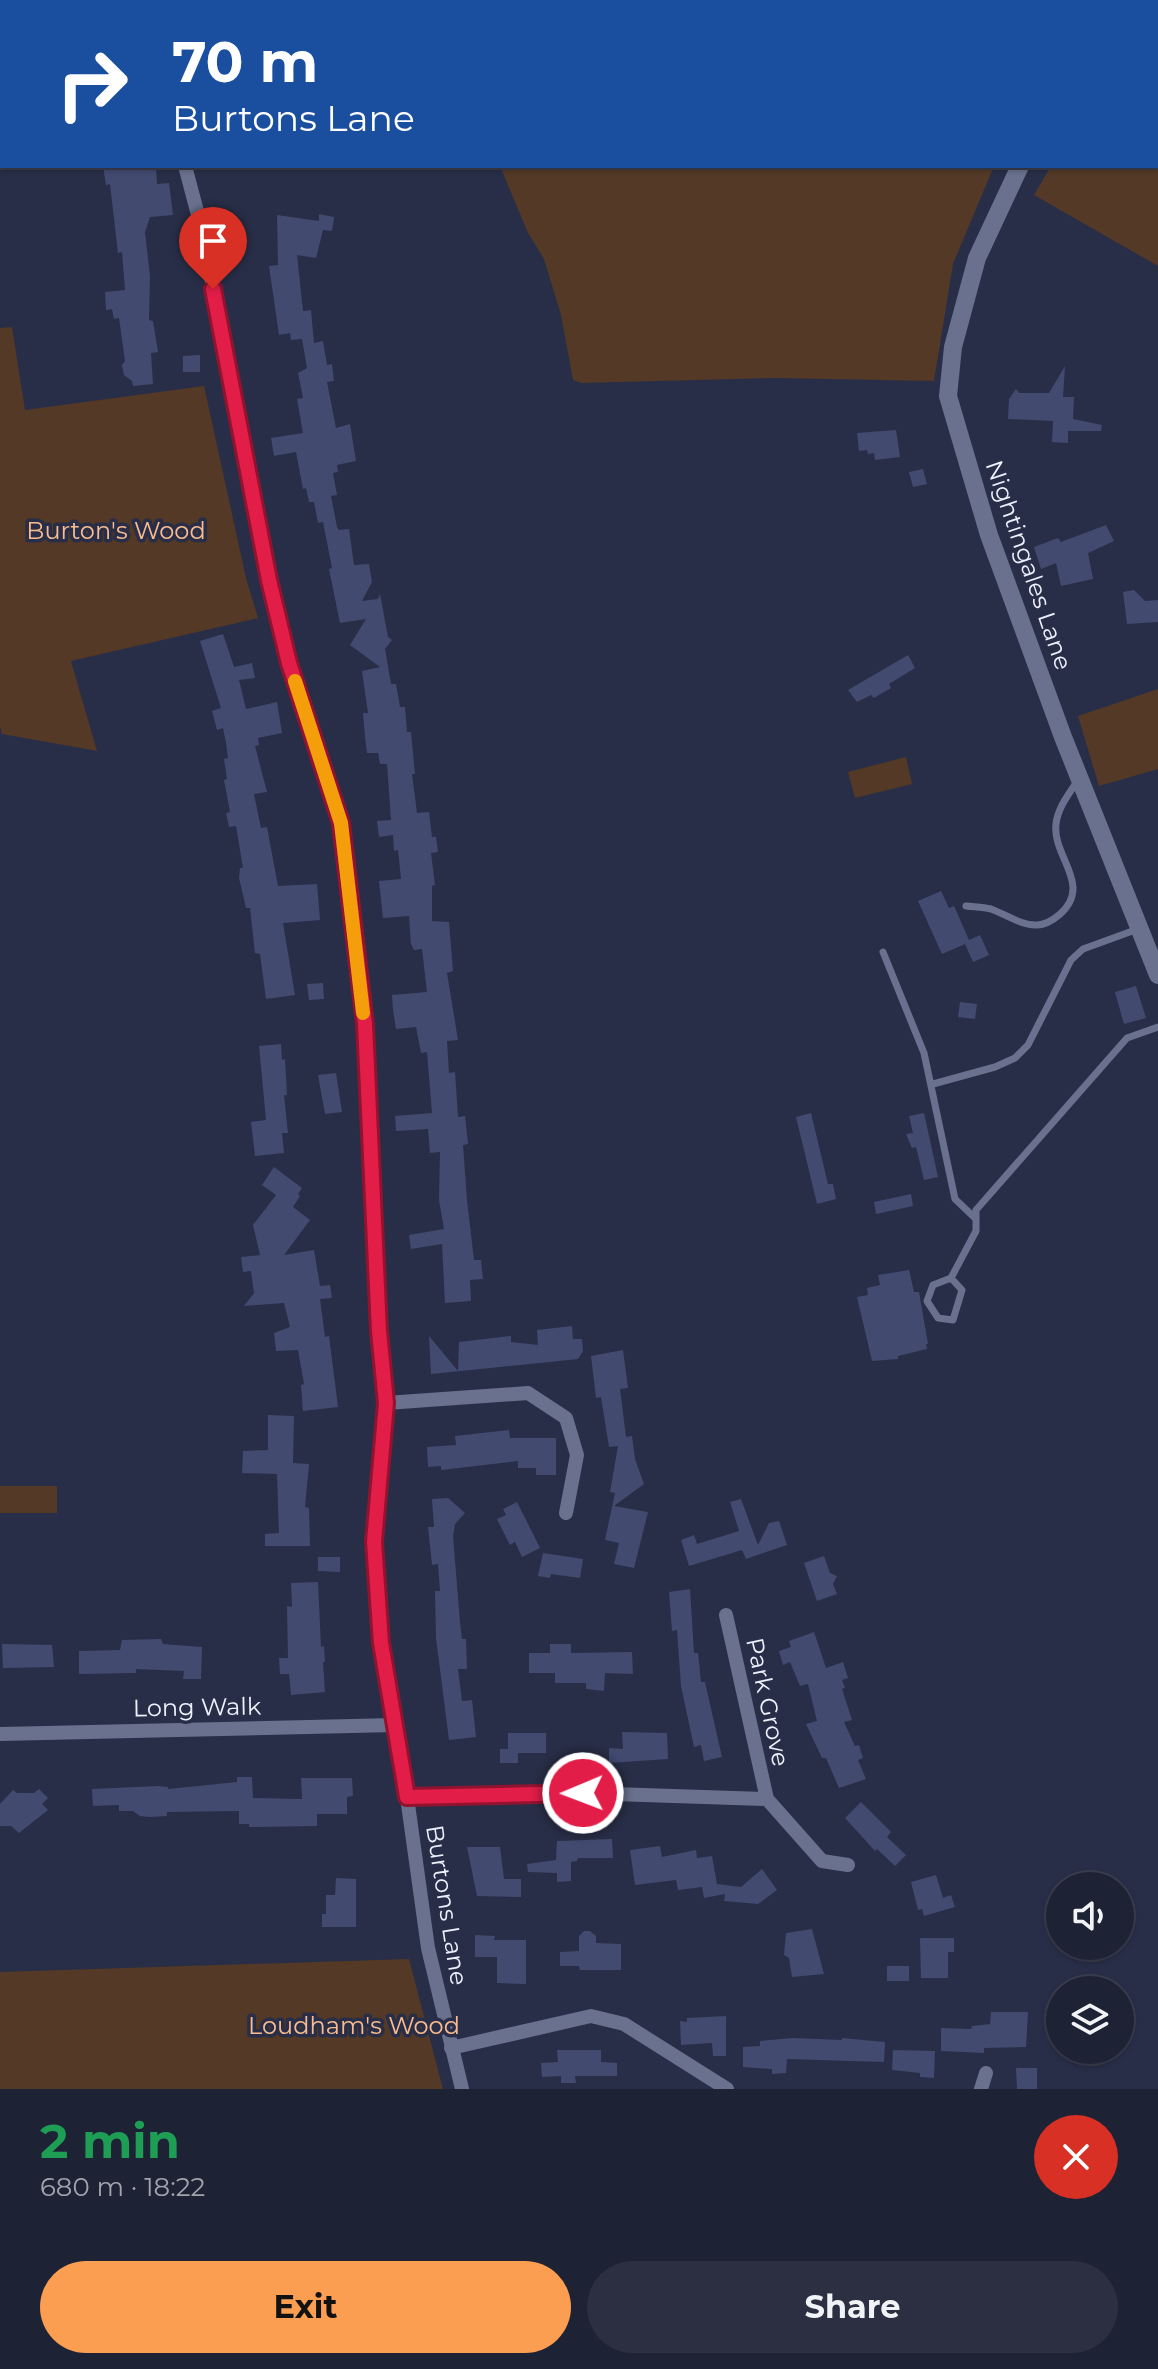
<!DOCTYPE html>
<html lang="en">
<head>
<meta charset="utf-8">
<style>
	body { margin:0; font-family:Montserrat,sans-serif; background:#2b2f41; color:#f1f3f6; height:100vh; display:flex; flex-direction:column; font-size:30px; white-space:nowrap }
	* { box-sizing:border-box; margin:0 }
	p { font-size:26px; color:#a1a4ad }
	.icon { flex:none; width:44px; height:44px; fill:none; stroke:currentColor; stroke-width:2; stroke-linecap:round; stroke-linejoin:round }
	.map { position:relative; height:2089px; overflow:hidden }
	.side { display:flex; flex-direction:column; background:#1e2235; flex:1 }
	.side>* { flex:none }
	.top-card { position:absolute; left:0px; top:0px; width:1158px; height:168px; box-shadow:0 2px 6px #0004,0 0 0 2px #3c3f50; background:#1a4fa0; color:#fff; overflow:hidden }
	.fabs { position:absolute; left:1046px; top:1872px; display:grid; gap:16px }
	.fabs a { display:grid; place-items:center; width:88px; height:88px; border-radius:50%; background:#1e2235; box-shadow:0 2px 6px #0004,0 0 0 2px #3c3f50; font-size:40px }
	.pin { position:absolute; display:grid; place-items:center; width:68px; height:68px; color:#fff; margin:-82px -34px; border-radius:50% 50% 50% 0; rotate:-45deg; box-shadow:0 0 8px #0007 }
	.pin .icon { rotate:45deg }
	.me { position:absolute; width:88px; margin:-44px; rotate:269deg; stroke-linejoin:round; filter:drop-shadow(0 0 6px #0008) }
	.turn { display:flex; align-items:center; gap:28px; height:168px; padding:0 40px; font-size:36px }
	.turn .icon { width:104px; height:104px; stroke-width:2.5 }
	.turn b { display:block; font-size:56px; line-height:68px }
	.round { display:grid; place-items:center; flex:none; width:84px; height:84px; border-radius:42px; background:#2b2f41 }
	.head { display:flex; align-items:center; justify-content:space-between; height:136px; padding:0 40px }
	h1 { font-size:48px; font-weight:700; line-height:60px; color:#1e9e55 }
	.action { display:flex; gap:16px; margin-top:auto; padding:16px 40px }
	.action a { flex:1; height:92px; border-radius:48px; background:#fb9e52; color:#111; font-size:32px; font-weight:700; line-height:92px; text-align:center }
	.action a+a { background:#2b2f41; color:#f1f3f6 }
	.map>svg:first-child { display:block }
	.green { fill:#533926 }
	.building { fill:#424a70 }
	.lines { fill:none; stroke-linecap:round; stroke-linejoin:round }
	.lane { stroke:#69718e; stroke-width:7 }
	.street { stroke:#69718e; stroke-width:14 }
	.secondary { stroke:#69718e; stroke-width:18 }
	.route-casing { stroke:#92132f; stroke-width:20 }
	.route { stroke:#e11d48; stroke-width:14 }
	.slow { stroke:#f59e0b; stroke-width:14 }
	.labels { text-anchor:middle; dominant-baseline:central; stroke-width:7; stroke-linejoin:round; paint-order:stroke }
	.park-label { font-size:24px; fill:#fabb8e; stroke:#282e47 }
	.street-label { font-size:24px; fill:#edf1fe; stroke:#282e47 }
</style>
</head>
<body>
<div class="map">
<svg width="1158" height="2089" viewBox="0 0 1158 2089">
	<rect width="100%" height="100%" fill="#282e47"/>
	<path class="green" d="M429,0H990L430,2Z
		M1148,0H1158V266L1034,195L1051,166H1156V2H1147Z
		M500,166H994L953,264L934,381L776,378L581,383L573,380L561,315L544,259L528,233Z
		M12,327L25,410L204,386L246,578L258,618L71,661L97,751L2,734L0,726V328Z
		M1158,689V769L1099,786L1078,716Z
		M906,757L912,784L855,798L848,772Z
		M0,1486H57V1513H0Z
		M409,1959L443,2089H0V1972Z"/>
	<path class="building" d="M103,166H156L157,184L169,183L173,215L150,217L145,232L150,276L149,320L153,321L158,352L151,353L153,384L133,386L132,381L124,375L122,365L125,361L119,318L114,319L112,309L106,310L105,292L125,290L122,252L118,253L110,184L106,185Z
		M319,214L334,217L332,231L323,230L316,258L297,255L303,311L311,310L314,343L323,341L327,365L332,364L334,381L327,382L336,428L350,424L356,461L337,465L338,472L333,473L337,495L331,496L337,527L339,530L349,529L354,565L369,564L372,582L362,601L378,599L380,594L388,637L392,640L385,649L391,684H396L400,707H405L407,732H411L415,774H412L417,813L429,812L432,837H436L438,852L431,853L435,885L432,886V921L449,922L453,971L447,973L458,1040L447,1041L449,1073L455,1072L458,1117L465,1116L468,1144L463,1145L467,1200L474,1260H481L483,1279L470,1280L471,1301L445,1303L442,1244L411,1249L409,1235L444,1229L439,1200L440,1152L430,1153L428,1129L396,1131L395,1116L432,1113L427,1052L421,1053L416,1027L396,1029L393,1010L392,995L427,992L422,949L414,950L411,944L409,916L383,918L379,881L401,879L398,850L394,851L393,835L379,837L377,821L391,820L387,764H380L378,753H367L365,737L363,713H368L362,671L380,667L350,645L366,619L340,623L329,569L332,568L323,522L318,523L314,502H309L306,488L303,489L296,452L274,456L271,438L303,433L297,399L303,398L298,373L307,368L302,339L291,340L290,333L279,335L269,266L278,265L277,215L319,221Z
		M200,355V372H183V356Z
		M1065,366L1063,397H1074L1073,419L1102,425L1101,431H1068V443L1052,442L1053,421L1008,419L1009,399L1016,389L1019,393H1049Z
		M896,430L900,457L875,460L874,453L868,454L867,450L859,451L857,433Z
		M923,469L927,484L913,487L909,472Z
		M1106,525L1114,541L1088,553L1093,579L1061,586L1056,563L1041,569L1034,547L1058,538L1061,542Z
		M1134,590L1145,601L1158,600V622L1127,624L1123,592Z
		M223,634L234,667L252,663L255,678L239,680L246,709L277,702L282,733L258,738L259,745L255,746L267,792L254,794L261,828L267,827L278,886L317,884L320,920L283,923L295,995L266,999L260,954L255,953L250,908H246L239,878L240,868H243L236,826L229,827L226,813L230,812L224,780L227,779L224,759L228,758L226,743L223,728L217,730L212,711L221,708L200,641Z
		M908,655L915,668L889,684L891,688L874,698L871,695L857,702L848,690Z
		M941,891L949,908L954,906L969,940L980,935L989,955L973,962L965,944L942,954L918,901Z
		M323,983L324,999L309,1000L307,984Z
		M1136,986L1146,1018L1124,1024L1115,992Z
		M960,1002L977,1004L975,1019L958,1017Z
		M281,1044L282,1060L285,1059L287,1095H284L288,1133H282L284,1153L255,1156L251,1122L266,1120L259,1046Z
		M336,1073L342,1112L325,1114L318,1075Z
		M811,1113L828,1184H833L836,1199L817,1204L796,1117Z
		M924,1113L938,1177L924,1180L916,1147L912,1148L906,1134L913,1133L909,1116Z
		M274,1167L302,1188L298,1194L300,1196L293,1207L310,1220L284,1255L314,1250L320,1286L330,1285L332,1298L320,1299L325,1337L329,1336L338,1407L303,1411L301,1385L304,1384L298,1350L276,1351L274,1333L290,1327L284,1303L244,1306L254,1293L251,1271L243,1272L241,1257L260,1255L253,1225L276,1195L262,1185Z
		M911,1194L913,1206L876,1214L874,1202Z
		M909,1270L914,1292H919L928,1344H926L927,1349L898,1356V1359L872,1361L857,1297L868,1295L867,1288L880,1285L878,1275Z
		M572,1326L573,1339H582L583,1351L578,1359L431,1374L429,1336L458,1371L459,1342L511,1336V1342L538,1345L537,1330Z
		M623,1350L628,1388L620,1389L626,1437L632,1436L635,1459L644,1484L614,1506L648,1512L634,1568L614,1564L619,1543L605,1540L615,1493L610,1492L618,1446L609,1447L601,1397L596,1398L591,1356Z
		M268,1415L294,1416L293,1463L309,1464L305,1507L309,1508L310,1546H265V1534L279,1533L277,1474L242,1473L243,1451L268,1450Z
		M509,1430L510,1438H556V1475H536V1468H518V1461L441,1470V1466L428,1467L427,1447L456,1445L455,1436Z
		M448,1498L465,1513L455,1524L453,1536L460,1622L462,1639H466L467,1669H458L462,1701L472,1700L476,1737L449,1740L436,1638L435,1591H440L438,1564L432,1565L428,1527H434L432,1499Z
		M741,1499L758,1545L769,1523L779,1521L787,1545L746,1559L742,1550L689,1566L681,1540L694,1535L697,1544L739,1531L730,1502Z
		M517,1502L540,1548L522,1557L515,1542L510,1545L497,1519L506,1515L503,1509Z
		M543,1553L583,1559L580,1578L551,1574L550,1578L538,1576Z
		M824,1556L830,1573L837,1576L833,1584L837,1594L817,1601L804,1563Z
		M318,1557H340V1572L318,1571Z
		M318,1582L321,1647L324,1646L325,1662H323L325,1692L291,1695L289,1674H280L279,1658H288L287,1606L292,1607L291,1583Z
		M690,1589L694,1653H698L701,1682H705L722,1757L704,1761L701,1745L694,1747L681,1686L677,1630L672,1631L669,1592Z
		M814,1632L826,1668L843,1662L848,1678L842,1680L845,1688L842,1689L852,1720L844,1722L855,1746L859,1745L863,1758L858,1760L866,1779L839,1788L826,1758H822L806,1724L817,1721L808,1684L800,1686L790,1662L783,1665L779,1651L791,1647L789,1641Z
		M161,1639L163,1644L202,1647L201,1679H183L184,1671L136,1669V1673L79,1674V1651L120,1650L122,1640Z
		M2,1644L52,1645L54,1667L3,1668Z
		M550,1644H571V1653L632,1652L633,1674L605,1673L604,1691L586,1689V1683H555V1673H529V1653H550Z
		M622,1732L667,1733L668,1759L609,1763V1748L623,1749Z
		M508,1733H546V1753H518V1763H500V1749H508Z
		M237,1777H252L253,1798L302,1799L301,1778H352L353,1796L347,1797V1814H317V1826L249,1827V1824H239V1811L167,1812V1816L150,1817L140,1816L133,1811H119V1805L93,1806L92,1789L159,1786L168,1787V1789L237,1782Z
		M39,1789L48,1798L42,1804L48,1810L19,1833L11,1826H0V1804L13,1790L17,1793H34Z
		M861,1802L891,1832L887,1837L906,1855L895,1866L877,1849L875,1851L845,1818Z
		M612,1839L613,1858H578L577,1861L571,1862V1881L557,1882V1873L528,1872L527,1864L556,1860L557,1841Z
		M660,1846L662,1857L696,1850L697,1858L712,1856L717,1884L741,1887L762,1869L777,1890L758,1904L724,1901L725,1894L704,1898L702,1887L678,1890L676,1880L635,1885L630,1850Z
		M467,1847H500L504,1879H521V1897L477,1896Z
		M936,1875L943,1898L951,1895L955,1907L924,1916L922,1909L918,1910L911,1882Z
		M336,1878L356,1879V1927H322V1914H326V1895H335Z
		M812,1929L824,1974L792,1977L789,1958L784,1955L786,1933Z
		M584,1931H590L596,1936V1943L621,1944V1970H580L579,1966H560V1952L579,1951V1936Z
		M475,1935L495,1936L494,1940H526V1984L497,1983V1957H475Z
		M920,1938H954V1952H948V1978H921Z
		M887,1966H909V1981H887Z
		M991,2012H1028L1026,2047L984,2048V2053L941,2051V2028L971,2029L972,2026L990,2024Z
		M726,2016V2056H713L712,2043L681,2045L680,2021L687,2022V2018Z
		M793,2038L842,2040V2038L885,2042L884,2062L787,2059L786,2073L772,2074V2069L743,2067V2047L760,2046V2041Z
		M557,2050H601V2062L617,2063V2076H575L576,2083H561V2076L542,2077L541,2063L558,2062Z
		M893,2050L935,2051L934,2078L920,2077V2073L892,2070Z
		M1016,2068H1037V2089H1017Z"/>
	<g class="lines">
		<path class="lane" d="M966,906C974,907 983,907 991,909C1005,914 1022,926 1037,925C1046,925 1053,920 1059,915C1094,885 1052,857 1056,824C1058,807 1069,794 1078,780
			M883,952L924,1053L955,1199L976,1219
			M933,1084L995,1067L1015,1058L1028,1045L1071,960L1083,949L1138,929
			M951,1278L962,1290L953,1320L938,1318L927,1301L933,1285L951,1278L976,1231V1210L1127,1038L1158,1027"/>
		<path class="street" d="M142,0L143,2
			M185,166L202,230L269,580L289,663L341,823L365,1024L379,1331L386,1403L374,1542L381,1643L407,1797L428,1948L462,2089
			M386,1403L528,1393L566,1418L577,1455L566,1513
			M726,1615L767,1799L822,1861L848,1865
			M0,1734L395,1725
			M407,1797L583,1793L767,1799
			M451,2048L591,2016L624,2024L727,2089
			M981,2089L986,2073"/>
		<path class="secondary" d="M1092,2V0
			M1020,166L977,258L953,347L948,396L989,535L1063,737L1158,975"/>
	</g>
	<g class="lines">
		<defs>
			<path id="route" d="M213,289L269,580L289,663L341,823L365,1024L379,1331L386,1403L374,1542L381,1643L407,1797L583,1793"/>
		</defs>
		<use href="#route" class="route-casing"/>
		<use href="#route" class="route"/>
		<path class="slow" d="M295,681L341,823L363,1013"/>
	</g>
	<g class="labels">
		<g class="park-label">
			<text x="116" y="530">Burton's Wood</text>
			<text x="354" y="2025">Loudham's Wood</text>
		</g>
		<g class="street-label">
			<text transform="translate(1029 565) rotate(71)">Nightingales Lane</text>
			<text transform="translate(768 1702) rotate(78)">Park Grove</text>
			<text transform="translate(197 1707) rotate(-1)">Long Walk</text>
			<text transform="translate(447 1905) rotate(81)">Burtons Lane</text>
		</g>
	</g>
</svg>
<div class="fabs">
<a><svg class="icon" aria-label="sound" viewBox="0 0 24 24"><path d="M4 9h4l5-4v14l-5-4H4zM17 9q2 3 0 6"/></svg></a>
<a><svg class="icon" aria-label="layers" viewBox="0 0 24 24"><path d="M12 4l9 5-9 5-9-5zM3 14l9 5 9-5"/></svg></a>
</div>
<div class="pin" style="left:213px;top:289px;background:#d93025"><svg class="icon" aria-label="arrive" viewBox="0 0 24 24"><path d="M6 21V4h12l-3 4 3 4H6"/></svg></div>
<svg class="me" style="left:583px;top:1793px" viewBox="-20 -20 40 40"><circle r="17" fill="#e11d48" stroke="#fff" stroke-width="3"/><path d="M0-11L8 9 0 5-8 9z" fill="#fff"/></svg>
<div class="top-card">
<div class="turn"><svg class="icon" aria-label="right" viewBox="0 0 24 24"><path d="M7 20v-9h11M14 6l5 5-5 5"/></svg><div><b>70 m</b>Burtons Lane</div></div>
</div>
</div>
<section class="side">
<div class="head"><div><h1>2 min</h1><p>680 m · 18:22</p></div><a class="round" style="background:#d93025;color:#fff"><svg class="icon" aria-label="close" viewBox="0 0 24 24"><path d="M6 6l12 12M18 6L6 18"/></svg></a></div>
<div class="action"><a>Exit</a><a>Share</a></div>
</section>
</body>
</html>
